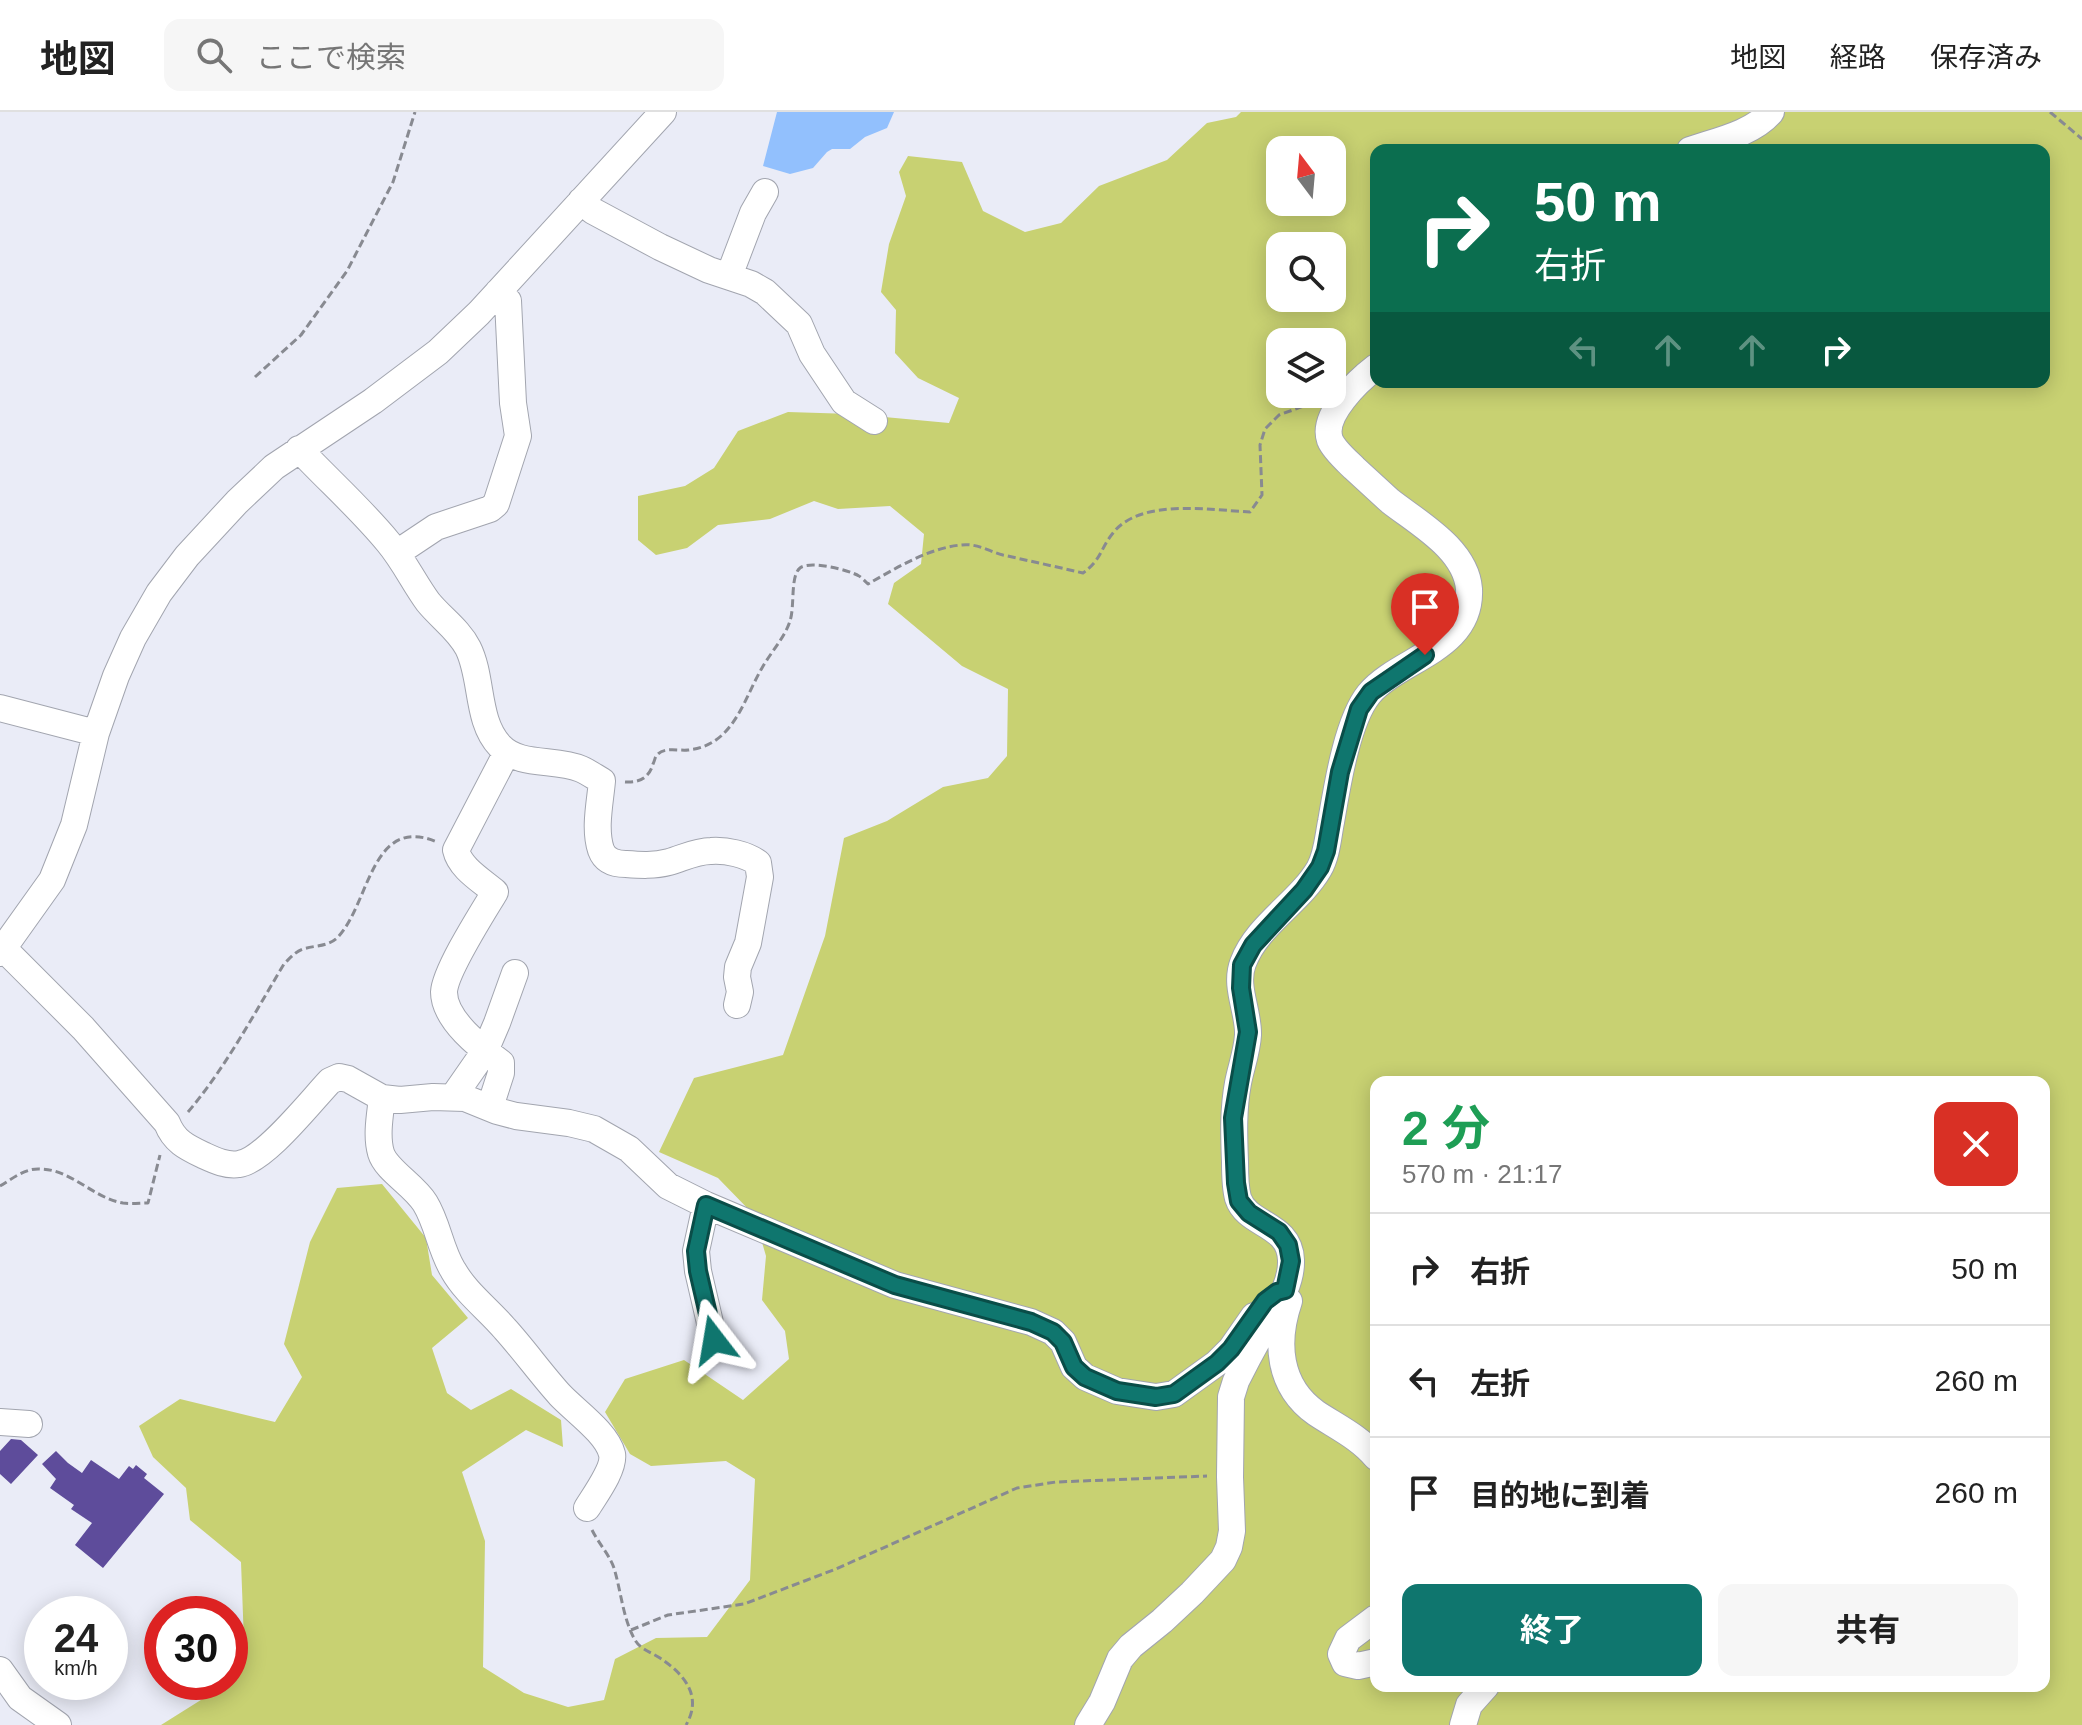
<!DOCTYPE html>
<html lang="ja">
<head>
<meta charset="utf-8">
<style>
	body { margin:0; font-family:Helvetica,"Noto Sans JP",sans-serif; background:#f6f6f6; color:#222; height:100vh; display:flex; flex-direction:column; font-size:30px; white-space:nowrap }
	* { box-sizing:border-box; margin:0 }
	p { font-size:26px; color:#767676 }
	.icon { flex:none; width:44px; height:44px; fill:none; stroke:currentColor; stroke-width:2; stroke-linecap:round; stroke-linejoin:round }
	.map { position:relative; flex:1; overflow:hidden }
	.panel { position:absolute; left:1370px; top:964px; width:680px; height:616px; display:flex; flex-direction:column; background:#fff; border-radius:16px; box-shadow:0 4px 20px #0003 }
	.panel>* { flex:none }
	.guide { position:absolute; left:1370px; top:32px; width:680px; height:244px; border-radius:16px; box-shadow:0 4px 20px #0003; background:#0b6e4f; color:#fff; overflow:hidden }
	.needle { width:52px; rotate:344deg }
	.fabs { position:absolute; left:1266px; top:24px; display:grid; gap:16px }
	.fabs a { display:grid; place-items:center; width:80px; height:80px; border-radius:16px; background:#fff; box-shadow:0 4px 20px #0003; font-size:40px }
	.speed { position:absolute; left:24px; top:1484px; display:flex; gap:16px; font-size:40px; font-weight:700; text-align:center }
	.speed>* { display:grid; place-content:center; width:104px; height:104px; border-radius:50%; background:#fff; box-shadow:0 4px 20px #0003; line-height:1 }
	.speed small { font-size:20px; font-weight:400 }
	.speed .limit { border:12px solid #d22; background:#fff; color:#111 }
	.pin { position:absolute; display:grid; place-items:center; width:68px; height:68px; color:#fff; margin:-82px -34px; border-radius:50% 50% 50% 0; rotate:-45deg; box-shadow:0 0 8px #0007 }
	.pin .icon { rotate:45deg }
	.me { position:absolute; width:88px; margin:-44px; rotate:346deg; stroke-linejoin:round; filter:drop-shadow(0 0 6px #0008) }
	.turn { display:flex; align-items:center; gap:28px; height:168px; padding:0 32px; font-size:36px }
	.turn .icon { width:104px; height:104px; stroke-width:2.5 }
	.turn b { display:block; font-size:56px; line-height:68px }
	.lanes { display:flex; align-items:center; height:76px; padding:0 32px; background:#0003; justify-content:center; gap:40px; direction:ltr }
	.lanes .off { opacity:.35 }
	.round { display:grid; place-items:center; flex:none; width:84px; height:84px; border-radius:16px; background:#f6f6f6 }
	.head { display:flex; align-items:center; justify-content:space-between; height:136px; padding:0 32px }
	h1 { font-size:48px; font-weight:700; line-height:60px; color:#1e9e55 }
	.button { display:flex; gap:16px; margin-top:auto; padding:16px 32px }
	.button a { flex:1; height:92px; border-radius:16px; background:#0f766e; color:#fff; font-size:32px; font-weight:700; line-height:92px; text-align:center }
	.button a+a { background:#f6f6f6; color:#222 }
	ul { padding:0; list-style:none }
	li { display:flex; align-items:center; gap:24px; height:112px; padding:0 32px; border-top:2px solid #e0e0e0 }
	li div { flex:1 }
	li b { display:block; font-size:30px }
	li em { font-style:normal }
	header { display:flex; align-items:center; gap:48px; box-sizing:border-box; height:112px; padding:0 40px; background:#fff; border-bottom:2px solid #e0e0e0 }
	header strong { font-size:38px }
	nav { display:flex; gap:44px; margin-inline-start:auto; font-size:28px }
	.search { width:560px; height:72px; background:#f6f6f6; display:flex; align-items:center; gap:20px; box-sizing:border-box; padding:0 28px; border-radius:16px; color:#767676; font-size:30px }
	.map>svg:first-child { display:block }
	.green { fill:#c8d172; fill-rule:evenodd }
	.water { fill:#92c0fd }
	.building { fill:#5e4c9b }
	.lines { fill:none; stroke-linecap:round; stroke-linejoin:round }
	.minor-casing { stroke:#a2a5af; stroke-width:28 }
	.path { stroke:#888a91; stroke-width:3; stroke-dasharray:8 4; stroke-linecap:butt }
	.minor { stroke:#fff; stroke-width:26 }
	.route-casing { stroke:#0a4d48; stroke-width:20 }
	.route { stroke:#0f766e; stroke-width:14 }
</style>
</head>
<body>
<header>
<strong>地図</strong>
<div class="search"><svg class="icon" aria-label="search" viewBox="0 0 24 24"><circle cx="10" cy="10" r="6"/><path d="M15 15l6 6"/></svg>ここで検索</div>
<nav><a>地図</a><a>経路</a><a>保存済み</a></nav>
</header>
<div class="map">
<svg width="2082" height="1613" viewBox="0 0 2082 1613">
	<rect width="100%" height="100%" fill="#eaecf7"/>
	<path class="green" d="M1241,0H2082V1613H161L220,1576L223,1570H230V1557L244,1530L241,1450L190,1408L186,1376L153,1345L139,1314L180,1287L275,1310L302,1265L284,1232L310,1130L337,1076L382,1072L426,1126L432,1163L468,1206L432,1236L447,1281L471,1298L511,1277L561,1308L563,1335L526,1318L462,1360L485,1429L483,1555L524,1581L568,1595L604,1588L615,1547L656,1526L707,1525L750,1468L755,1367L726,1349L651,1354L630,1342L605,1300L625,1267L684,1248L743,1288L789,1247L785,1219L762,1188L766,1144L754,1103L718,1066L659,1040L694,966L783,943L825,824L844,726L887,709L943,675L988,666L1007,644L1008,577L962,554L888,492L894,471L921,452L924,422L890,394L838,397L814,389L770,407L718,413L687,436L656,443L638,428V384L685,374L714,356L738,319L788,300L852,302L949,311L959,286L918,266L895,241L896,198L881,180L889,132L906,84L899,60L908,44L962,50L983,99L1025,120L1061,111L1099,74L1167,48L1207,11L1236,5ZM1280,38H1332V90H1280ZM1376,38H2044V270H1376ZM1280,134H1332V186H1280ZM1280,230H1332V282H1280ZM1376,970H2044V1574H1376Z"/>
	<path class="water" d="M777,0H894L887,16L865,25L850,37H832L827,40L813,56L790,62L763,54Z"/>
	<path class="building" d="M11,1327L21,1328L38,1343L11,1372L0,1362V1339Z
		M56,1339L68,1351L82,1361L91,1348L119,1367L129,1354L133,1357L136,1353L147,1362L144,1366L164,1382L103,1456L75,1433L92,1411L71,1397L74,1393L50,1376L56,1367L42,1352Z"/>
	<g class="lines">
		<defs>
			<path id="minor" d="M1690,38C1716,29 1752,22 1771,0
				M581,89L593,99L660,135L709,158L751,172L765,180L799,212L812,242L844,290L874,309
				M729,164L753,101L765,80
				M299,337C328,368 361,397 388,430C404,449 414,471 428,490C441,506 459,518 468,536C483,566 476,609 500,634C519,655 556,646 581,657C588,660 595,665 602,669C600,691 594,717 601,738C605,749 615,752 626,752C640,753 654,754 669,750C683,746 696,739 711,739C726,738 746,742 758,751L760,765L748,831L738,855L737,865L740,880L737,893
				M397,441L436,415L490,397L496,392L518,324L513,291L508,189L498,180
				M0,596L96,621
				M4,837L83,916L167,1011C174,1029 186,1035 203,1043C214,1048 226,1054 239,1052C264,1049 311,989 330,969L339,965L348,967L382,986L400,988L433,985L465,986L497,999L516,1004L569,1011L594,1017L629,1037L668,1074L706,1093L895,1173L1031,1210L1053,1220L1063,1230L1074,1255L1085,1265L1117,1279L1156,1285L1174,1282L1217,1251L1231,1237L1254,1204
				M0,841L52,768L74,713L96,621L116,564L133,526L159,481L187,444L237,390L274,355L373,289L438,240L479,201L663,0
				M453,985L485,939L497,911L515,861
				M382,986C380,1003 376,1024 381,1041C386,1058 414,1073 425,1091C438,1112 440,1137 453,1158C466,1181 488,1197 505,1217C524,1238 541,1262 560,1283C575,1299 607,1321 612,1342C615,1356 595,1383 587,1396
				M490,995L501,961V951C481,936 444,908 444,880C445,859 483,800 495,780C481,768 460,756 456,738L507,640
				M706,1093L696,1139L698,1159L714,1228
				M1289,1189C1275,1230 1278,1274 1316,1301C1337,1315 1359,1325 1376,1345
				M0,1310L29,1312
				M1376,1506L1348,1527L1341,1542L1345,1551L1358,1554L1376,1550
				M0,1558L20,1586L58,1613
				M1088,1613L1102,1590L1120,1547L1131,1534L1162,1509L1192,1481L1223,1448L1229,1435L1232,1419L1230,1365L1231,1285L1236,1269C1244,1253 1253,1236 1262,1220C1274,1198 1292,1174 1291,1148C1290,1111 1247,1114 1238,1086C1235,1075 1235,1062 1235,1050C1234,1023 1233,998 1238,971C1241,955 1247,940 1248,923C1249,900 1234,874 1243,851C1257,813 1299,791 1319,757C1327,743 1328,725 1331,710C1337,675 1347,609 1369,582C1399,546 1472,538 1469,477C1466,437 1418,411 1390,389C1378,378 1366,367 1354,356C1347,349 1334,338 1330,328C1321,303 1359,268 1376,255
				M1463,1613L1469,1593L1486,1574"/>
		</defs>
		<use href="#minor" class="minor-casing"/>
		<path class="path" d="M2050,0L2082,27
			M255,265L301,223L347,159L393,70L415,0
			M625,670C639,671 649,666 653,652C655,648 655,644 658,642C665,635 679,639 688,638C700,637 712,632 721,624C741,606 749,578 762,556C771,540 785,525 790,509C795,494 790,464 800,456C810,448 849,458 859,464C861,465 867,471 868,472C896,456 929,436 961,433C977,431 988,439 1003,443C1030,449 1057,455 1083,461C1102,447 1100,437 1113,421C1140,386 1210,398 1250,400L1262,383L1260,333L1265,317L1279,303L1315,290
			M188,1000C226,955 254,902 284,852C290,846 295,840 303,837C316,833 328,835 338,825C370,791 371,702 437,730
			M0,1074C12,1067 25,1056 40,1057C71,1057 93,1086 123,1091C131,1092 140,1091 148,1091L160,1043
			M592,1418C599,1432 609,1442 614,1456C621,1479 623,1507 635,1528C641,1538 651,1540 660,1546C684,1562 703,1584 686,1613
			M631,1518L668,1503L744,1492L836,1457L1017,1376L1056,1370L1207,1364"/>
		<use href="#minor" class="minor"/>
	</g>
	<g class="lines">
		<defs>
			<path id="route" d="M714,1228L698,1159L696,1139L706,1093L895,1173L1031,1210L1053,1220L1063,1230L1074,1255L1085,1265L1117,1279L1156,1285L1174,1282L1217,1251L1231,1237L1265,1189L1277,1180L1285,1178L1291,1149L1288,1133L1279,1120L1249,1101L1239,1089L1236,1071L1233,1006L1248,920L1241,876L1242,853L1253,833L1304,778L1320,755L1326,739L1340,660L1359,597L1371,580L1425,543"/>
		</defs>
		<use href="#route" class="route-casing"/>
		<use href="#route" class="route"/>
	</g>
</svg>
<div class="fabs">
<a><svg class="needle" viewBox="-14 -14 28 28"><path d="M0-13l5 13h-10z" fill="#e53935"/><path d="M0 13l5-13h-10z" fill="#767676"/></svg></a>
<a><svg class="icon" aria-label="search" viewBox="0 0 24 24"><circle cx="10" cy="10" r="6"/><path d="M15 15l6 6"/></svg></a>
<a><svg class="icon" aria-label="layers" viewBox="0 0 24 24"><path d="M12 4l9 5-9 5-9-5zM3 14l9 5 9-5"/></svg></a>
</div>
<div class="speed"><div>24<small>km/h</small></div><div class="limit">30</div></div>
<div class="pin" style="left:1425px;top:543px;background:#d93025"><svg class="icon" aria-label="arrive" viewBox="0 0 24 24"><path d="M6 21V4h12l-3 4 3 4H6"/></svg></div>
<svg class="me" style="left:714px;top:1228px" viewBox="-20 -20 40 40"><path d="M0-17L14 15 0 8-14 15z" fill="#0f766e" stroke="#fff" stroke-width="4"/></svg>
<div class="guide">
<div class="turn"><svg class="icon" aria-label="right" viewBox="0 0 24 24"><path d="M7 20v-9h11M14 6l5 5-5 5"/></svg><div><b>50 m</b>右折</div></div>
<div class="lanes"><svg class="icon off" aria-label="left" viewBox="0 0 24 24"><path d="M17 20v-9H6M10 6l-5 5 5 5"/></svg><svg class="icon off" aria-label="ahead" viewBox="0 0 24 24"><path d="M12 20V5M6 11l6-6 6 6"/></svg><svg class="icon off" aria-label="ahead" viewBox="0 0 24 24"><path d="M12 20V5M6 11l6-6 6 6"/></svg><svg class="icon" aria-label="right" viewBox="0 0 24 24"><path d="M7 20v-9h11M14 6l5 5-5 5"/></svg></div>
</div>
<section class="panel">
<div class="head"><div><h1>2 分</h1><p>570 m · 21:17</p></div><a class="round" style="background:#d93025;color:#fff"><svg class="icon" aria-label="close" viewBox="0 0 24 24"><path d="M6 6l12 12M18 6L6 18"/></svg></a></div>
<ul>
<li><svg class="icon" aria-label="right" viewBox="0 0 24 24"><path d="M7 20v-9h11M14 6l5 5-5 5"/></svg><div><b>右折</b></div><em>50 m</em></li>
<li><svg class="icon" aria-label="left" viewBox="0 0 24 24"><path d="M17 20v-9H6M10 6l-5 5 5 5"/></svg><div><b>左折</b></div><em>260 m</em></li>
<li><svg class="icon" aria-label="arrive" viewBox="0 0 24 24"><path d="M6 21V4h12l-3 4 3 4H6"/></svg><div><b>目的地に到着</b></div><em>260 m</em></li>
</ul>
<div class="button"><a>終了</a><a>共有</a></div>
</section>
</div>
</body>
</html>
